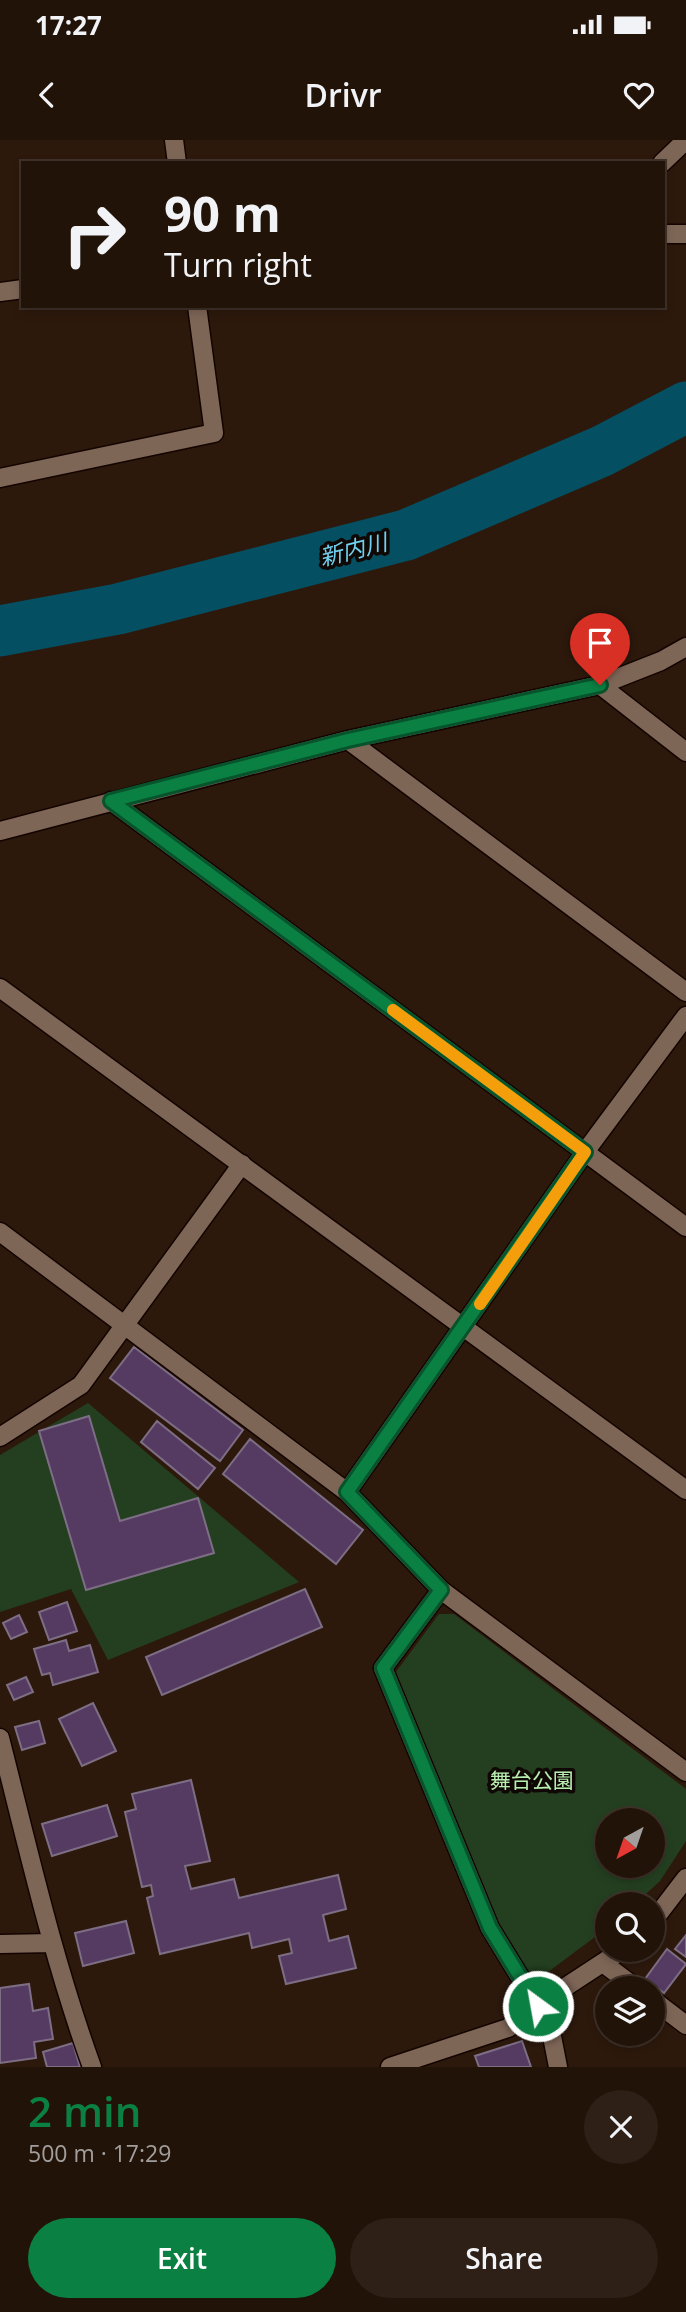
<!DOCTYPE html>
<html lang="en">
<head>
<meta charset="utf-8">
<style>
	body { margin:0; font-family:"Open Sans","Noto Sans JP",sans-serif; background:#2e2017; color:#f1f3f6; height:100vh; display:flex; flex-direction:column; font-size:26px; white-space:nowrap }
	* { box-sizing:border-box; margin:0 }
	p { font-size:23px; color:#a29e9c }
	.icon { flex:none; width:38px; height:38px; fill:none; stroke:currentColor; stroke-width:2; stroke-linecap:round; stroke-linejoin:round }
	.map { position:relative; height:1927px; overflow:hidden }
	.side { display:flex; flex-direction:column; background:#221309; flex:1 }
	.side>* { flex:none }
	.hud { position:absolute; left:21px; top:21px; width:644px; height:147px; border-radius:0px; box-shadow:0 4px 10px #0003,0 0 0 2px #3f322a; background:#221309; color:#f1f3f6; overflow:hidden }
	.needle { width:46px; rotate:220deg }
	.controls { position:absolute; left:595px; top:1668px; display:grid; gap:14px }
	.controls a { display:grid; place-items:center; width:70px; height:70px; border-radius:50%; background:#221309; box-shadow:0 4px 10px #0003,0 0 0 2px #3f322a; font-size:35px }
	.pin { position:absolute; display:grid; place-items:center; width:60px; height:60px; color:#fff; margin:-72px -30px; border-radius:50% 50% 50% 0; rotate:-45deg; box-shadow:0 0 7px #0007 }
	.pin .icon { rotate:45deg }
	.me { position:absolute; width:77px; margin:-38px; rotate:328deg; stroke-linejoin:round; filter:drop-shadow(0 0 5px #0008) }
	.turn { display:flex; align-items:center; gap:24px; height:147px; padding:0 28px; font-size:32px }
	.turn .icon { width:91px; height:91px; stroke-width:2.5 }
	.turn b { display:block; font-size:49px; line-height:60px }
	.round { display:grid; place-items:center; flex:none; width:74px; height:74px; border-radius:37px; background:#2e2017 }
	.summary { display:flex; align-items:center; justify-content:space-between; height:119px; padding:0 28px }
	h1 { font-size:42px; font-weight:600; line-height:52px; color:#0b8043 }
	.action { display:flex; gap:14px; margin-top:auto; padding:14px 28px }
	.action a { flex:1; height:80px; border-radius:42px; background:#0b8043; color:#fff; font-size:28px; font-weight:600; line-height:80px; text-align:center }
	.action a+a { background:#2e2017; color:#f1f3f6 }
	.status { display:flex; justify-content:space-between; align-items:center; height:49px; padding:0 35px; background:#221309; direction:ltr }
	.status svg { height:19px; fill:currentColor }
	header { display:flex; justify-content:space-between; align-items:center; height:91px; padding:0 28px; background:#221309; font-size:32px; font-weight:600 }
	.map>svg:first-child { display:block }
	.green { fill:#233f20; fill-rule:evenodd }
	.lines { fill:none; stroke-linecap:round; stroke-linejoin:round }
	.river { stroke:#054f62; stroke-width:51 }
	.building { fill:#553b61; stroke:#7d6e85; stroke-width:2 }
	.minor-casing { stroke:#140400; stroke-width:21 }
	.tertiary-casing { stroke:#140400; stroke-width:21 }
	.minor { stroke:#7e6657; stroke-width:18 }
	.tertiary { stroke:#7e6657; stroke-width:18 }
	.route-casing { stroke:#07532c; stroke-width:18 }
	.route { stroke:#0b8043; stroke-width:12 }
	.slow { stroke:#f59e0b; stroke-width:12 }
	.labels { text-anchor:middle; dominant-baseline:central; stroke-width:7; stroke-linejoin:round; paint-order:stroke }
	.park-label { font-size:21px; fill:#b8efb1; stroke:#0f0703 }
	.water-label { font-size:23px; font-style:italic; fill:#70d0f0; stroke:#0f0703 }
</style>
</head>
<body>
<div class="status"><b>17:27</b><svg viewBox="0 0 49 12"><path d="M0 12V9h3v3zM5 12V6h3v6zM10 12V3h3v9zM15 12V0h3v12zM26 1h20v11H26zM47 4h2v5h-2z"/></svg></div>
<header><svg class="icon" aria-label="back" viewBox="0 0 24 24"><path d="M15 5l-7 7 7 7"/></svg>Drivr<svg class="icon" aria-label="heart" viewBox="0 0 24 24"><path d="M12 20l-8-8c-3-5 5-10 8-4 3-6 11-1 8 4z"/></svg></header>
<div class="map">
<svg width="686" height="1927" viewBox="0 0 686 1927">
	<rect width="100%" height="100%" fill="#2d190c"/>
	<path class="green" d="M88,1263L299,1442L108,1520L71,1449L0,1472V1315Z
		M439,1474H454L686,1649V1701L660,1741L635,1764H607V1788L544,1835L530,1834L497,1784L396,1532ZM607,1680H653V1726H607Z"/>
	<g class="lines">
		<path class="river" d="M0,491L118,469L406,395L602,311L686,267"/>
	</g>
	<path class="building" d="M134,1207L243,1290L220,1321L110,1238Z
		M89,1276L120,1381L198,1358L214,1413L86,1450L39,1291Z
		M157,1281L215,1328L198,1349L141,1302Z
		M250,1299L363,1390L336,1424L223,1334Z
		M305,1449L322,1487L162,1555L146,1517Z
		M67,1462L77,1491L49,1500L39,1472Z
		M19,1475L27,1492L11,1499L3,1483Z
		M66,1500L69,1511L90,1505L98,1532L53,1545L50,1533L42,1535L34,1509Z
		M26,1537L33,1552L14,1560L7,1545Z
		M93,1563L116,1611L82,1626L59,1579Z
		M39,1581L45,1603L22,1610L15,1587Z
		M191,1640L210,1721L185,1726L191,1749L234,1739L239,1758L338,1735L346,1769L323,1775L329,1801L348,1796L356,1828L286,1844L279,1816L292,1813L289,1799L252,1808L249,1793L160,1814L147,1758L153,1756L151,1745L142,1747L125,1672L136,1669L132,1654Z
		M107,1665L117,1696L52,1716L42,1684Z
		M126,1781L134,1813L83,1826L75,1793Z
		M686,1795V1817L675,1809Z
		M667,1809L686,1824L664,1853L645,1839Z
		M29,1844L33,1871L48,1868L53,1899L34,1902L36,1918L0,1923V1848Z
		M522,1901L531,1927H479L475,1916Z
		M73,1903L80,1927H47L43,1912Z"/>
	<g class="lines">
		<defs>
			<path id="minor" d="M174,0L177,23
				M662,23L686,0
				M663,94H686
				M0,152L23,149
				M0,338L214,293L197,166
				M600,545L686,612
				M348,600L686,852
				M111,661L686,1087
				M0,691L348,600L600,545L661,521L686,507
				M0,1092L347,1352L441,1450L686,1632
				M0,1297L81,1245L242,1024
				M347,1352L585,1012L686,876
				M441,1450L383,1528L490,1788L550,1886L558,1927
				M0,1598C28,1708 53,1820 92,1927
				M0,1804L52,1803
				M603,1823L636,1848
				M653,1860L686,1885
				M390,1927L508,1888L538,1865"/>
			<path id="tertiary" d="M0,848L686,1350
				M653,1781L686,1738
				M538,1865L622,1810"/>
		</defs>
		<use href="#minor" class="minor-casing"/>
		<use href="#tertiary" class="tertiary-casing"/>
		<use href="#minor" class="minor"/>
		<use href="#tertiary" class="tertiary"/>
	</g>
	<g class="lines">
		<defs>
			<path id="route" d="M538,1866L490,1788L383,1528L441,1450L347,1352L585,1012L111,661L348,600L600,545"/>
		</defs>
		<use href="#route" class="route-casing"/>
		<use href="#route" class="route"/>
		<path class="slow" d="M393,870L585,1012L480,1164"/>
	</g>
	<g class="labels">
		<g class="park-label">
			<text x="532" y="1640">舞台公園</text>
		</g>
		<g class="water-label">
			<text transform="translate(353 409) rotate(-14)">新内川</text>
		</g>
	</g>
</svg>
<div class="controls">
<a><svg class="needle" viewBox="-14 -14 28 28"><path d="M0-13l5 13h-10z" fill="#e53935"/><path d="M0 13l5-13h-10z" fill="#a29e9c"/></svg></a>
<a><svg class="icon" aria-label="search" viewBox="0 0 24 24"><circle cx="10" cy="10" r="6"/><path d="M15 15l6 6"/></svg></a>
<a><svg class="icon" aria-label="layers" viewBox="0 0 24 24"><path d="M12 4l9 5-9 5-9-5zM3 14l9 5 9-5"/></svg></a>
</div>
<div class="pin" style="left:600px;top:545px;background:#d93025"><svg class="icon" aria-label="arrive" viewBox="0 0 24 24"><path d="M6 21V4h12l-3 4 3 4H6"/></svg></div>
<svg class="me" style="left:538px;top:1866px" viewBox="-20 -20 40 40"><circle r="17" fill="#0b8043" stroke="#fff" stroke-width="3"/><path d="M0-11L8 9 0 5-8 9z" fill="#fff"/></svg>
<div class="hud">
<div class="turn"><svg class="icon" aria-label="right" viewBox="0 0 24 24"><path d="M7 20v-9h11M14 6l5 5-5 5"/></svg><div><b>90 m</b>Turn right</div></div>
</div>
</div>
<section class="side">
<div class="summary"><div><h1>2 min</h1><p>500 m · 17:29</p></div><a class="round"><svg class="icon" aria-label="close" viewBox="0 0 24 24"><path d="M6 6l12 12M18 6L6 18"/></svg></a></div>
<div class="action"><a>Exit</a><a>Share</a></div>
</section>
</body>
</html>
